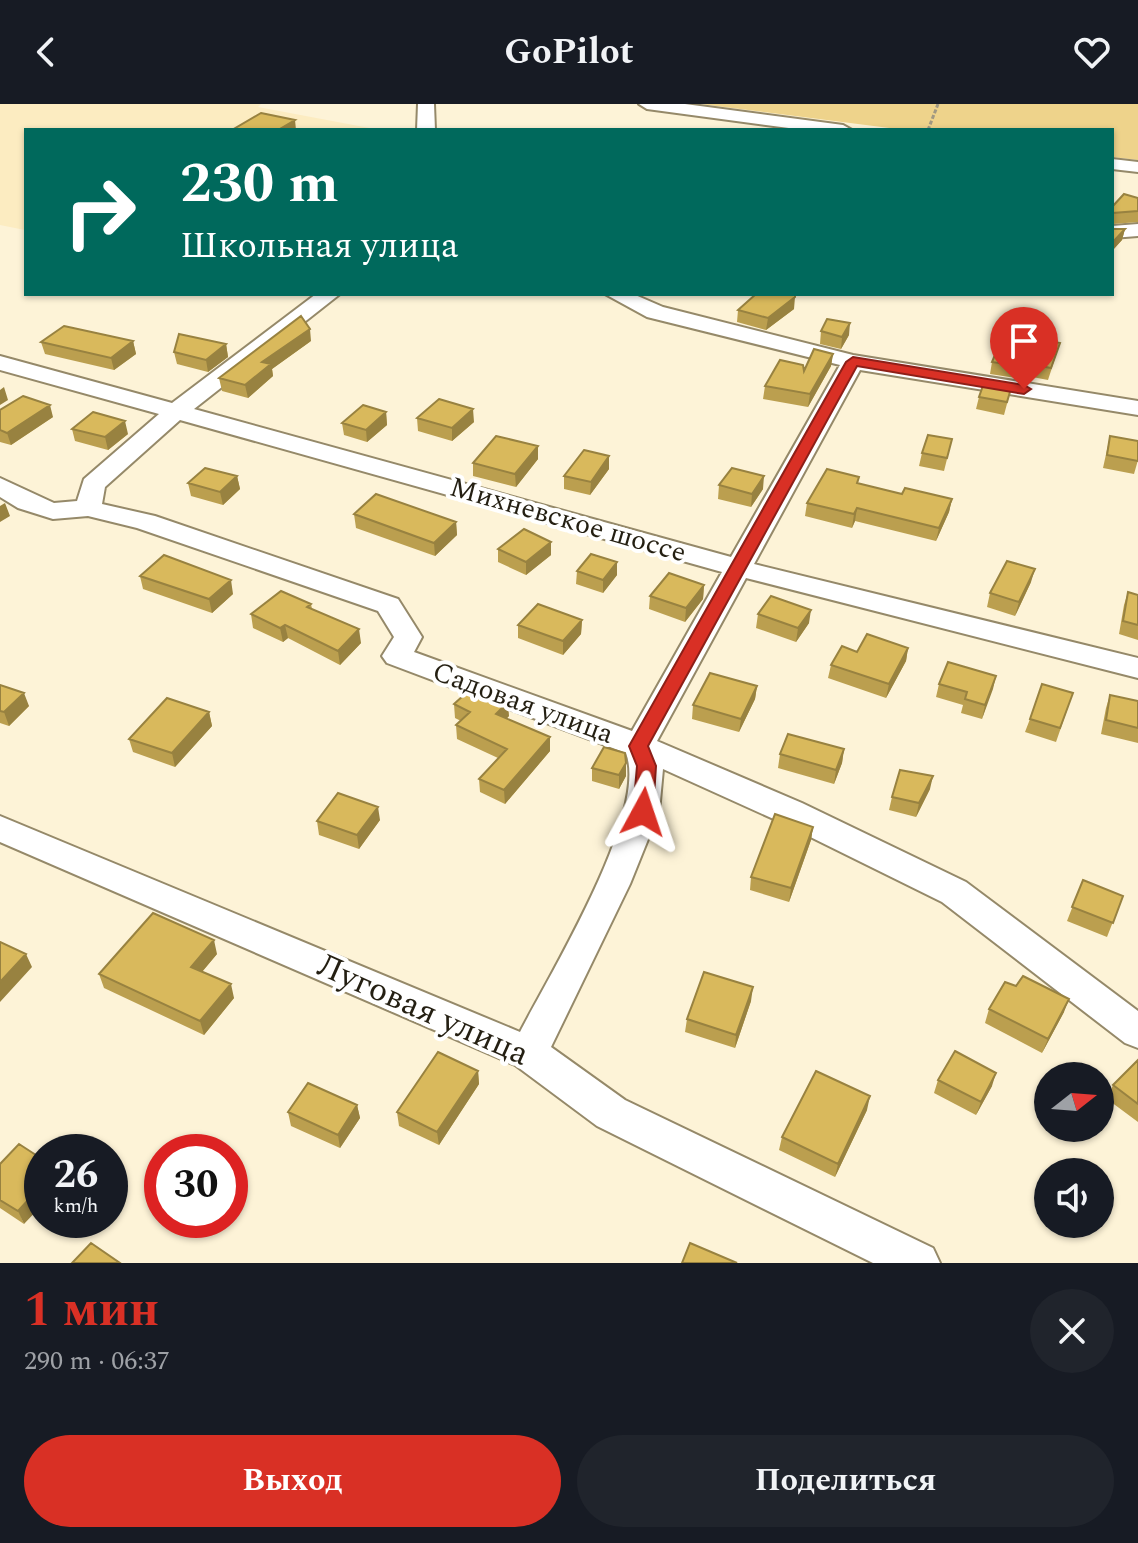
<!DOCTYPE html>
<html lang="ru">
<head>
<meta charset="utf-8">
<style>
	body { margin:0; font-family:Spectral,serif; background:#20242c; color:#f1f3f6; height:100vh; display:flex; flex-direction:column; font-size:30px; white-space:nowrap }
	* { box-sizing:border-box; margin:0 }
	p { font-size:26px; color:#9ea1a6 }
	.icon { flex:none; width:44px; height:44px; fill:none; stroke:currentColor; stroke-width:2; stroke-linecap:round; stroke-linejoin:round }
	.map { position:relative; height:1159px; overflow:hidden }
	.drawer { display:flex; flex-direction:column; background:#171b24; flex:1 }
	.drawer>* { flex:none }
	.guide { position:absolute; left:24px; top:24px; width:1090px; height:168px; border-radius:0px; box-shadow:0 2px 6px #0004; background:#00695c; color:#fff; overflow:hidden }
	.needle { width:52px; rotate:73deg }
	.buttons { position:absolute; left:1034px; top:958px; display:grid; gap:16px }
	.buttons a { display:grid; place-items:center; width:80px; height:80px; border-radius:50%; background:#171b24; box-shadow:0 2px 6px #0004; font-size:40px }
	.speed { position:absolute; left:24px; top:1030px; display:flex; gap:16px; font-size:40px; font-weight:700; text-align:center }
	.speed>* { display:grid; place-content:center; width:104px; height:104px; border-radius:50%; background:#171b24; box-shadow:0 2px 6px #0004; line-height:1 }
	.speed small { font-size:20px; font-weight:400 }
	.speed .limit { border:12px solid #d22; background:#fff; color:#111 }
	.pin { position:absolute; display:grid; place-items:center; width:68px; height:68px; color:#fff; margin:-82px -34px; border-radius:50% 50% 50% 0; rotate:-45deg; box-shadow:0 0 8px #0007 }
	.pin .icon { rotate:45deg }
	.me { position:absolute; width:88px; margin:-44px; rotate:5deg; stroke-linejoin:round; filter:drop-shadow(0 0 6px #0008) }
	.turn { display:flex; align-items:center; gap:28px; height:168px; padding:0 24px; font-size:36px }
	.turn .icon { width:104px; height:104px; stroke-width:2.5 }
	.turn b { display:block; font-size:56px; line-height:68px }
	.round { display:grid; place-items:center; flex:none; width:84px; height:84px; border-radius:42px; background:#20242c }
	.head { display:flex; align-items:center; justify-content:space-between; height:136px; padding:0 24px }
	h1 { font-size:48px; font-weight:700; line-height:60px; color:#d93025 }
	.cta { display:flex; gap:16px; margin-top:auto; padding:16px 24px }
	.cta a { flex:1; height:92px; border-radius:48px; background:#d93025; color:#fff; font-size:32px; font-weight:700; line-height:92px; text-align:center }
	.cta a+a { background:#20242c; color:#f1f3f6 }
	header { display:flex; justify-content:space-between; align-items:center; height:104px; padding:0 24px; background:#171b24; font-size:36px; font-weight:700 }
	.map>svg:first-child { display:block }
	.built { fill:#fcecc1 }
	.green { fill:#eed38b }
	.lines { fill:none; stroke-linecap:round; stroke-linejoin:round }
	.minor-casing { stroke:#958969; stroke-width:4 }
	.path { stroke:#a09882; stroke-width:3; stroke-dasharray:4 2; stroke-linecap:butt }
	.minor { fill:#fff; fill-rule:evenodd }
	.wall { fill:#bb9f4f }
	.shaded-wall { fill:#988240 }
	.building { fill:#d9b95c; stroke:#988240; stroke-width:2 }
	.route { fill:#d93025; stroke:#8d1f18; stroke-width:2 }
	.labels { text-anchor:middle; dominant-baseline:central; stroke-width:8; stroke-linejoin:round; paint-order:stroke }
	.street-label { font-size:28px; fill:#241f12; stroke:#fff }
	.near-street-label { font-size:34px; fill:#241f12; stroke:#fff }
</style>
</head>
<body>
<header><svg class="icon" aria-label="back" viewBox="0 0 24 24"><path d="M15 5l-7 7 7 7"/></svg>GoPilot<svg class="icon" aria-label="heart" viewBox="0 0 24 24"><path d="M12 20l-8-8c-3-5 5-10 8-4 3-6 11-1 8 4z"/></svg></header>
<div class="map">
<svg width="1138" height="1159" viewBox="0 0 1138 1159">
	<rect width="100%" height="100%" fill="#fdf3d7"/>
	<path class="built" d="M0,0H261L258,3L380,26H26L25,126L0,121Z"/>
	<path class="green" d="M700,0H1138V56L1112,53V26H905Z"/>
	<g class="lines">
		<defs>
			<path id="minor" d="M418,0H434L435,26H417Z
				M639,0H685L843,21L852,26H804L647,5Z
				M1112,55L1138,58V68L1112,65Z
				M1138,120V132L1112,134V122Z
				M316,190H340L194,305L731,453L840,261L647,213L605,190H633L663,203L853,251L1138,297V311L860,266L754,460L1138,554V574L746,474L657,637L802,699L966,778L1138,907V944L1125,939L942,798L778,717L663,665L659,708L630,780L551,943L625,996L933,1144L940,1159H873L597,1022L515,961L0,738V712L520,928C550,870 649,708 626,649L387,559L382,552L394,533L378,507L137,424L88,412L53,415L18,404L0,393V374L54,399L77,397L84,375L159,310L0,266V252L172,299ZM180,316L722,468L632,627L414,548L422,533L398,495L155,412L102,400L105,383Z"/>
		</defs>
		<use href="#minor" class="minor-casing"/>
		<path class="path" d="M928,26L938,0"/>
		<use href="#minor" class="minor"/>
	</g>
	<path class="wall" d="M1138,94V118L1113,120V125H1125L1122,136L1112,147V103Z
		M794,205L766,226L737,218L738,206Z
		M821,227L849,231L841,245L820,240Z
		M133,237L136,250L114,266L45,250L41,238Z
		M311,237L272,265L273,272L248,294L222,287L219,274Z
		M1060,239L1048,276L1027,272L1030,260Z
		M226,240L228,253L208,268L177,260L174,248Z
		M833,250L831,262L808,303L763,295L765,282L804,267Z
		M1021,256L1016,274L990,270L992,258Z
		M1012,281L1004,311L976,305L979,293Z
		M0,306L53,313L11,341L0,338Z
		M386,308L387,321L367,338L344,331L342,319Z
		M417,314L474,318L452,337L418,327Z
		M72,325L128,330L108,346L75,337Z
		M1110,332L1138,356L1134,370L1103,364Z
		M952,335L944,367L919,362L922,349Z
		M538,342V355L516,383L473,372V359Z
		M609,365L590,391L564,385V372Z
		M237,372L240,385L223,401L191,392L188,379Z
		M859,373L858,379L902,390L952,395L949,408L936,437L855,417L852,424L805,412L807,399Z
		M719,381L763,385L751,403L718,395Z
		M354,410L456,418L457,431L435,452L356,424Z
		M498,445L551,451L526,471L498,458Z
		M617,458V471L603,489L576,480L577,467Z
		M140,472L233,490L212,509L143,485Z
		M1031,478L1015,512L987,503L990,489Z
		M704,481L703,495L685,518L649,505L650,492Z
		M1128,488L1138,491V536L1119,530L1124,501Z
		M311,500L312,505L361,539L340,561L288,534L283,538L253,524L251,510Z
		M758,510L809,519L796,538L756,524Z
		M582,516L581,530L563,551L518,534V521Z
		M908,544L906,557L886,594L828,574L831,561L857,548Z
		M996,572L982,615L961,609L963,601L936,593L939,580Z
		M0,581L29,602L9,622L0,619Z
		M757,582L755,595L739,628L692,615L693,601Z
		M1073,589L1056,638L1025,628L1030,615Z
		M1110,591L1138,597V639L1101,630L1106,604Z
		M454,600L509,612L506,615L550,647L505,700L480,688L479,675L498,654L457,635L456,621L461,617L455,614Z
		M209,608L212,622L175,663L133,648L129,635Z
		M844,645L842,659L834,680L778,664L780,650Z
		M626,659V672L619,685L592,677V664Z
		M930,685L916,713L889,706L892,693Z
		M380,716L359,745L319,731L317,717Z
		M813,723L811,736L789,798L750,786L751,773Z
		M1083,776L1123,792L1107,833L1067,817Z
		M217,850L202,868L234,894L204,931L104,884L99,870Z
		M751,897L735,944L685,928L687,915Z
		M989,905L1064,908L1042,949L985,919Z
		M1138,956V1018L1107,995L1113,981Z
		M478,967L479,980L439,1041L399,1022L397,1008Z
		M938,976L992,982L976,1011L934,989Z
		M357,1001L360,1014L340,1044L291,1022L288,1008Z
		M867,1006L835,1073L779,1046L782,1033Z
		M0,1060L24,1120L0,1104Z"/>
	<path class="shaded-wall" d="M295,16L296,26H278Z
		M1125,125L1122,136L1112,147V139Z
		M795,193L794,205L766,226L768,214Z
		M850,219L849,231L841,245L842,233Z
		M310,225L311,237L272,265L273,272L248,294L245,281L262,258Z
		M133,237L136,250L114,266L111,254Z
		M226,240L228,253L208,268L206,256Z
		M833,250L831,262L808,303L810,290Z
		M4,283L8,296L0,301V286Z
		M50,301L53,313L11,341L7,329Z
		M473,305L474,318L452,337V324Z
		M386,308L387,321L367,338L366,326Z
		M125,317L128,330L108,346L105,333Z
		M538,342V355L516,383L515,370Z
		M609,352V365L590,391L591,378Z
		M237,372L240,385L223,401L220,388Z
		M764,372L763,385L751,403L752,390Z
		M952,395L949,408L936,437L939,424Z
		M5,399L10,412L0,418V402Z
		M857,404L855,417L852,424L854,410Z
		M456,418L457,431L435,452L434,439Z
		M551,438V451L526,471V458Z
		M617,458V471L603,489V476Z
		M1035,465L1031,478L1015,512L1019,498Z
		M231,476L233,490L212,509L209,495Z
		M704,481L703,495L685,518L686,504Z
		M811,506L809,519L796,538L798,524Z
		M582,516L581,530L563,551V537Z
		M285,521L288,534L283,538L280,524Z
		M359,525L361,539L340,561L338,547Z
		M908,544L906,557L886,594L889,580Z
		M996,572L993,585L982,615L985,601Z
		M757,582L755,595L739,628L741,615Z
		M24,589L29,602L9,622L4,608Z
		M508,598L509,612L497,624L496,610Z
		M209,608L212,622L175,663L172,649Z
		M550,633V647L505,700L504,686Z
		M844,645L842,659L834,680L836,666Z
		M626,659V672L619,685V671Z
		M933,672L930,685L916,713L919,699Z
		M378,703L380,716L359,745L357,731Z
		M813,723L811,736L789,798L791,784Z
		M214,836L217,850L195,876L191,863Z
		M26,850L32,863L0,898V878Z
		M231,880L234,894L204,931L200,917Z
		M753,883L751,897L735,944L736,931Z
		M1069,895L1064,908L1042,949L1048,935Z
		M478,967L479,980L439,1041L437,1028Z
		M996,969L992,982L976,1011L981,998Z
		M870,992L867,1006L835,1073L838,1060Z
		M357,1001L360,1014L340,1044L338,1031Z
		M42,1081V1101L24,1120L18,1107Z"/>
	<path class="building" d="M261,9L295,16L278,26H232Z
		M1124,90L1138,94V107L1113,109V125H1125L1112,139V103Z
		M756,190H795V193L768,214L738,206Z
		M301,212L310,225L262,258L271,260L245,281L219,274Z
		M827,215L850,219L842,233L821,227Z
		M64,222L133,237L111,254L41,238Z
		M179,230L226,240L206,256L174,248Z
		M1039,235L1060,239L1051,264L1030,260Z
		M1000,239L1024,244L1018,262L992,258Z
		M814,245L833,250L810,290L765,282L780,256L803,261L804,267Z
		M985,276L1012,281L1007,298L979,293Z
		M23,292L50,301L7,329L0,326V306Z
		M439,295L473,305L452,324L417,314Z
		M363,301L386,308L366,326L342,319Z
		M93,308L125,317L105,333L72,325Z
		M928,331L952,335L947,354L922,349Z
		M496,332L538,342L515,370L473,359Z
		M1110,332L1138,337V357L1107,351Z
		M584,346L609,352L591,378L564,372Z
		M205,364L237,372L220,388L188,379Z
		M732,364L764,372L752,390L719,381Z
		M827,365L859,373L857,379L902,390L905,384L952,395L939,424L857,404L854,410L807,399Z
		M376,390L456,418L434,439L354,410Z
		M524,425L551,438L526,458L498,445Z
		M591,450L617,458L603,476L577,467Z
		M164,451L231,476L209,495L140,472Z
		M1007,457L1035,465L1019,498L990,489Z
		M669,469L704,481L686,504L650,492Z
		M281,487L311,500L307,503L359,525L338,547L285,521L280,524L251,510Z
		M1128,488L1138,491V521L1123,517Z
		M771,492L811,506L798,524L758,510Z
		M538,500L582,516L563,537L518,521Z
		M867,530L908,544L889,580L831,561L842,542L857,548Z
		M948,558L996,572L985,601L965,595L967,588L939,580Z
		M710,569L757,582L741,615L693,601Z
		M1042,580L1073,589L1060,624L1030,615Z
		M0,581L24,589L4,608L0,607Z
		M474,582L508,598L496,610L550,633L504,686L479,675L507,645L456,621L470,608L454,600Z
		M1110,591L1138,597V624L1106,616Z
		M167,594L209,608L172,649L129,635Z
		M788,630L844,645L836,666L780,650Z
		M604,643L625,649L626,659L619,671L592,664Z
		M900,666L933,672L919,699L892,693Z
		M338,689L378,703L357,731L317,717Z
		M775,710L813,723L791,784L751,773Z
		M1083,776L1123,792L1113,819L1072,803Z
		M153,809L214,836L191,863L231,880L200,917L99,870Z
		M0,838L26,850L0,878Z
		M704,868L753,883L736,931L687,915Z
		M1023,872L1069,895L1048,935L989,905L1005,878L1016,882Z
		M955,947L996,969L981,998L938,976Z
		M438,948L478,967L437,1028L397,1008Z
		M1138,956V1000L1113,981Z
		M816,967L870,992L838,1060L782,1033Z
		M308,979L357,1001L338,1031L288,1008Z
		M19,1040L42,1055V1081L18,1107L0,1096V1060Z
		M91,1139L120,1159H72Z
		M690,1139L737,1159H682Z"/>
	<path class="route" d="M853,253L1024,281L1031,285L1024,290L857,262L648,642L656,662L653,708L650,713H636L633,708L637,662L629,642L846,258Z"/>
	<g class="labels">
		<g class="street-label">
			<text transform="translate(568 416) rotate(16)">Михневское шоссе</text>
			<text transform="translate(523 599) rotate(20)">Садовая улица</text>
		</g>
		<g class="near-street-label">
			<text transform="translate(423 906) rotate(24)">Луговая улица</text>
		</g>
	</g>
</svg>
<div class="buttons">
<a><svg class="needle" viewBox="-14 -14 28 28"><path d="M0-13l5 13h-10z" fill="#e53935"/><path d="M0 13l5-13h-10z" fill="#9ea1a6"/></svg></a>
<a><svg class="icon" aria-label="sound" viewBox="0 0 24 24"><path d="M4 9h4l5-4v14l-5-4H4zM17 9q2 3 0 6"/></svg></a>
</div>
<div class="speed"><div>26<small>km/h</small></div><div class="limit">30</div></div>
<div class="pin" style="left:1024px;top:285px;background:#d93025"><svg class="icon" aria-label="arrive" viewBox="0 0 24 24"><path d="M6 21V4h12l-3 4 3 4H6"/></svg></div>
<svg class="me" style="left:643px;top:708px" viewBox="-20 -20 40 40"><path d="M0-17L14 15 0 8-14 15z" fill="#d93025" stroke="#fff" stroke-width="4"/></svg>
<div class="guide">
<div class="turn"><svg class="icon" aria-label="right" viewBox="0 0 24 24"><path d="M7 20v-9h11M14 6l5 5-5 5"/></svg><div><b>230 m</b>Школьная улица</div></div>
</div>
</div>
<section class="drawer">
<div class="head"><div><h1>1 мин</h1><p>290 m · 06:37</p></div><a class="round"><svg class="icon" aria-label="close" viewBox="0 0 24 24"><path d="M6 6l12 12M18 6L6 18"/></svg></a></div>
<div class="cta"><a>Выход</a><a>Поделиться</a></div>
</section>
</body>
</html>
